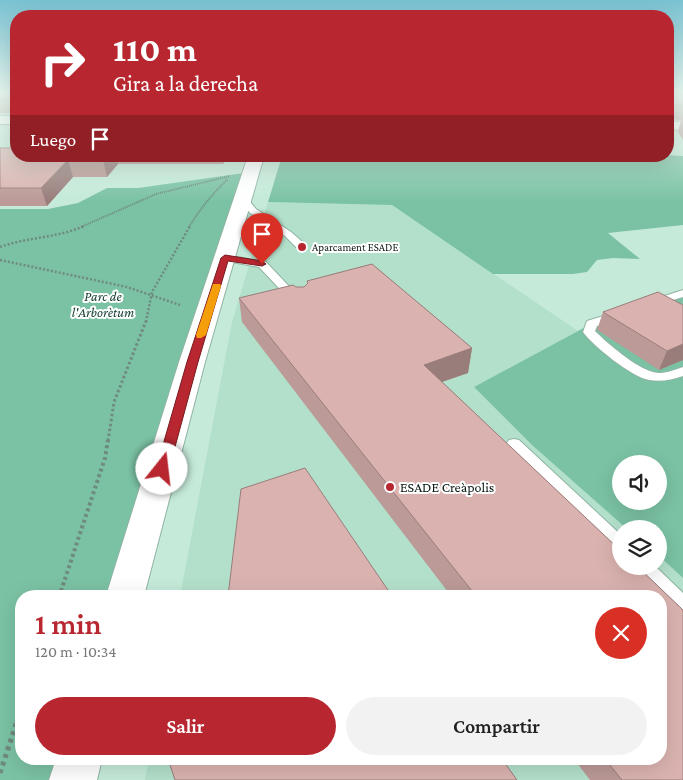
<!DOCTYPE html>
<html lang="es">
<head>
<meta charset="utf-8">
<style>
	body { margin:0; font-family:"Crimson Pro",serif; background:#f2f2f2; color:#222; height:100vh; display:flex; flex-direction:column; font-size:19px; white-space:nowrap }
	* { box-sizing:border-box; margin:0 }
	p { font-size:16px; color:#767676 }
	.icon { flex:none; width:28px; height:28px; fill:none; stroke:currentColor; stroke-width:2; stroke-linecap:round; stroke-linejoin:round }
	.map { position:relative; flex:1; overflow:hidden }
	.drawer { position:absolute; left:15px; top:590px; width:652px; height:175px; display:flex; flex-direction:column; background:#fff; border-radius:20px; box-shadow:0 5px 20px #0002 }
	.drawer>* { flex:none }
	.top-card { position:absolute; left:10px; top:10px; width:664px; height:152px; border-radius:20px; box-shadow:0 5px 20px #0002; background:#b82730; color:#fff; overflow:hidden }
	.fabs { position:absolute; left:612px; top:455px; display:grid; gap:10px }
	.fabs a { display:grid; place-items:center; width:55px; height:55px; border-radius:50%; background:#fff; box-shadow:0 5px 20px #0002; font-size:25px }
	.pin { position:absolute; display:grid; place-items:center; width:42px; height:42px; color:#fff; margin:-51px -21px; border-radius:50% 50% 50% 0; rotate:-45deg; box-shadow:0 0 5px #0007 }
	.pin .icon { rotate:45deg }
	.me { position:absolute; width:55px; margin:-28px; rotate:16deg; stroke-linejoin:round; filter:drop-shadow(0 0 4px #0008) }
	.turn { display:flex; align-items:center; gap:18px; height:105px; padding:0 20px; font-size:22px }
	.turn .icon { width:65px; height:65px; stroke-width:2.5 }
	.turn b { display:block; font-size:35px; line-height:42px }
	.then { display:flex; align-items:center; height:48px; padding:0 20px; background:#0003; gap:10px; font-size:19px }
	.round { display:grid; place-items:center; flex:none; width:52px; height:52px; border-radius:26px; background:#f2f2f2 }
	.headline { display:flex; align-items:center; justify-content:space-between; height:85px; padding:0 20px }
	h1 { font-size:30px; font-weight:600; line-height:38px; color:#b82730 }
	.action { display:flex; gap:10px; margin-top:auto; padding:10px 20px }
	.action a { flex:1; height:58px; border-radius:30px; background:#b82730; color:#fff; font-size:20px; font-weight:600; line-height:58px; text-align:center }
	.action a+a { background:#f2f2f2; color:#222 }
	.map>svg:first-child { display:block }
	.built { fill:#b3e0cb }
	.green { fill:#7bc2a4; fill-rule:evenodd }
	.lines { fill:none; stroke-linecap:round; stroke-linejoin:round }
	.service-casing { stroke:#90b3a3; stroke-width:2 }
	.tertiary-casing { stroke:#90b3a3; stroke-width:2 }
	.secondary-casing { stroke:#90b3a3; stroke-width:2 }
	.path-far4 { stroke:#6f8a7e; stroke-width:2; stroke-dasharray:1 1; stroke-linecap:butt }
	.path-far3 { stroke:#6f8a7e; stroke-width:2.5; stroke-dasharray:2 2; stroke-linecap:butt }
	.path-far2 { stroke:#6f8a7e; stroke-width:3; stroke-dasharray:2.5 2.5; stroke-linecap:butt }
	.path-far1 { stroke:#6f8a7e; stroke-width:4; stroke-dasharray:3 3; stroke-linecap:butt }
	.path { stroke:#6f8a7e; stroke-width:5; stroke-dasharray:4 4; stroke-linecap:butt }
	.service { fill:#fff; fill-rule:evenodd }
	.tertiary { fill:#fff; fill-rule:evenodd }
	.secondary { fill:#fff; fill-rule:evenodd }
	.wall { fill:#bb9a97 }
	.shaded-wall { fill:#997d7b }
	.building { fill:#dab3b0; stroke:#997d7b }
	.route { fill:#b82730; stroke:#78191f }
	.slow { fill:#f59e0b }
	.poi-dot { fill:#b82730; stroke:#fff; stroke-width:2 }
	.labels { text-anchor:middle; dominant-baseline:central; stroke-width:4; stroke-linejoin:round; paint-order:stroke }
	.far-poi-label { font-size:11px; fill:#081610; stroke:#fff; text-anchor:start }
	.park-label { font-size:14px; font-style:italic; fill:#103d2d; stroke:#fff }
	.poi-label { font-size:14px; fill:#081610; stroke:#fff; text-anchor:start }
</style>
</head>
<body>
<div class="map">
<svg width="683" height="780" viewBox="0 0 683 780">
	<rect width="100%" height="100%" fill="#c5ead9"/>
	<path class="built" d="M268,202L392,205L578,331L474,387L532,445L627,529H621V566H659V556L683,578V780H145L149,759H661V596H180L232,322Z"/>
	<path class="green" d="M668,155L683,156V225L608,233L640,259L613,258L597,260L587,272L573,274H493L392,205L268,202L282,156Z
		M251,172L149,514L122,596H21V759H68L61,780H0V209H48L78,203L107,188H138Z
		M683,293V578L659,556V529H627L532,445L474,387L591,324ZM621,464H659V501H621Z"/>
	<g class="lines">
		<defs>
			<path id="service" d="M245,191L249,194L251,203L256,209L291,232L306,245V249H298L285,236L250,213L243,204L241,194Z
				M225,255L266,262L302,300L300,302H292L259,267L221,260L220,258L221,256Z
				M683,290V297L653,306L647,303L649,301Z
				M616,312L622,316L620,319L597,326L595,331C607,343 636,368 653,372C664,375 673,370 683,367V376C671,380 661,382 649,380C632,377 593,346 583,332L587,321Z
				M514,439L519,440L621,535V553L615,551L509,448L506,444L509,440Z
				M633,566H655L683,593V614L676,611L636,571Z"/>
			<path id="tertiary" d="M0,116H16V124H0Z"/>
			<path id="secondary" d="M668,121L683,122V130L668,129Z
				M248,156H264L205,362L144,596H106L179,362Z
				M56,759H102L97,780H49Z"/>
		</defs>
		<use href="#service" class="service-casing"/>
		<use href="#tertiary" class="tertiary-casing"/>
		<use href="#secondary" class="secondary-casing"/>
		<path class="path-far4" d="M81,227L156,194L230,176
			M189,227C200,209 212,194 228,179"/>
		<path class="path-far3" d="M0,247C27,237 58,238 84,226
			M0,260L127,287L180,305
			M146,322L152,292L190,226"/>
		<path class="path-far2" d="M108,441L114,402L146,321"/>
		<path class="path-far1" d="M61,591L105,458L108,440"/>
		<path class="path" d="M59,596L61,590
			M0,773L21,709"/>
		<use href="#service" class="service"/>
		<use href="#tertiary" class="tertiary"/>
		<use href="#secondary" class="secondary"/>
	</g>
	<path class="wall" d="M16,92V113H0V93Z
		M668,92H683V140L678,132L681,120L668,119Z
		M0,148L16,156H226L223,164H118L107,177H73L47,206H0Z
		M372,264L472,348L468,373L442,382L621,551V566H637L683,610V780H590L574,759H661V596H451L242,322L239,298L293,285L296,287H304L307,285V281Z
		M683,305V360L659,370L597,330L603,312Z"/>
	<path class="shaded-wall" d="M107,156H116L118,164L107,177L103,160Z
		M222,156H226L223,164Z
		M68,160L73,177L47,206L41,188Z
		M683,344V360L659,370L667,351Z
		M472,348L468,373L421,389L424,365Z"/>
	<path class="building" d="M2,92H16V99H0V93Z
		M668,92H683V105L668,104Z
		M0,148H16V156H107L103,160H68L41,188H0Z
		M372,264L472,348L424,365L621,551V566H637L683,610V780H622L605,759H661V596H476L239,298L293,285L296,287H304L308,283L307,281Z
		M658,292L683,305V344L667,351L603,312Z
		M305,468L392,596H228L241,489Z
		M168,759H502L517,780H175Z"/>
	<linearGradient id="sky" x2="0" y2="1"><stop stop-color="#79c2d2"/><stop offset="0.46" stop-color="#e5f6ee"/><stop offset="1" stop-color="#e5f6ee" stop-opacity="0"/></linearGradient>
	<rect width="683" height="201" fill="url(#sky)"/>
	<path class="route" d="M225,255L262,261L266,264L262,266L228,261L198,362L169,469L167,472H157L156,469L187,362L221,258Z"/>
	<path class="slow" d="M213,284H220L221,286L206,335L201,338H197L196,335Z"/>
	<g class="poi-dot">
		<circle cx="302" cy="247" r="5"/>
		<circle cx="390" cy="487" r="5"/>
	</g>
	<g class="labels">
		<g class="far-poi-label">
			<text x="312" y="247">Aparcament ESADE</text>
		</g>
		<g class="park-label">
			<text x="103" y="296">Parc de<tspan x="103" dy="16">l'Arborètum</tspan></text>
		</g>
		<g class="poi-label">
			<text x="400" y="487">ESADE Creàpolis</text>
		</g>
	</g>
</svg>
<div class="fabs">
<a><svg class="icon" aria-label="sound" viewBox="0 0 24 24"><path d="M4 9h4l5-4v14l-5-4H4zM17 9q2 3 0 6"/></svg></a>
<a><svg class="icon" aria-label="layers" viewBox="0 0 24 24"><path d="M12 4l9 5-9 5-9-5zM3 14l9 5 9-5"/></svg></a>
</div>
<div class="pin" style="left:262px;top:264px;background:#d93025"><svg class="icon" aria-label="arrive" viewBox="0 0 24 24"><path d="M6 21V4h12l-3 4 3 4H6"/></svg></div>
<svg class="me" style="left:162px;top:469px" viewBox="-20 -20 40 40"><circle r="19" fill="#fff"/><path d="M0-13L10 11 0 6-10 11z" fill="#b82730"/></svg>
<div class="top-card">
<div class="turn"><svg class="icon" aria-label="right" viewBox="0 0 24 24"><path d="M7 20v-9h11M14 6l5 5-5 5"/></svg><div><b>110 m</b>Gira a la derecha</div></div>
<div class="then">Luego<svg class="icon" aria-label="arrive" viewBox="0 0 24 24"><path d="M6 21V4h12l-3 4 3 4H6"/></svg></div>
</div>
<section class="drawer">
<div class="headline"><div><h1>1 min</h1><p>120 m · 10:34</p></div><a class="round" style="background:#d93025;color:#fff"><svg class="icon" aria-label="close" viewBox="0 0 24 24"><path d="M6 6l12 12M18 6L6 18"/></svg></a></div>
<div class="action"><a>Salir</a><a>Compartir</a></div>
</section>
</div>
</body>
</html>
